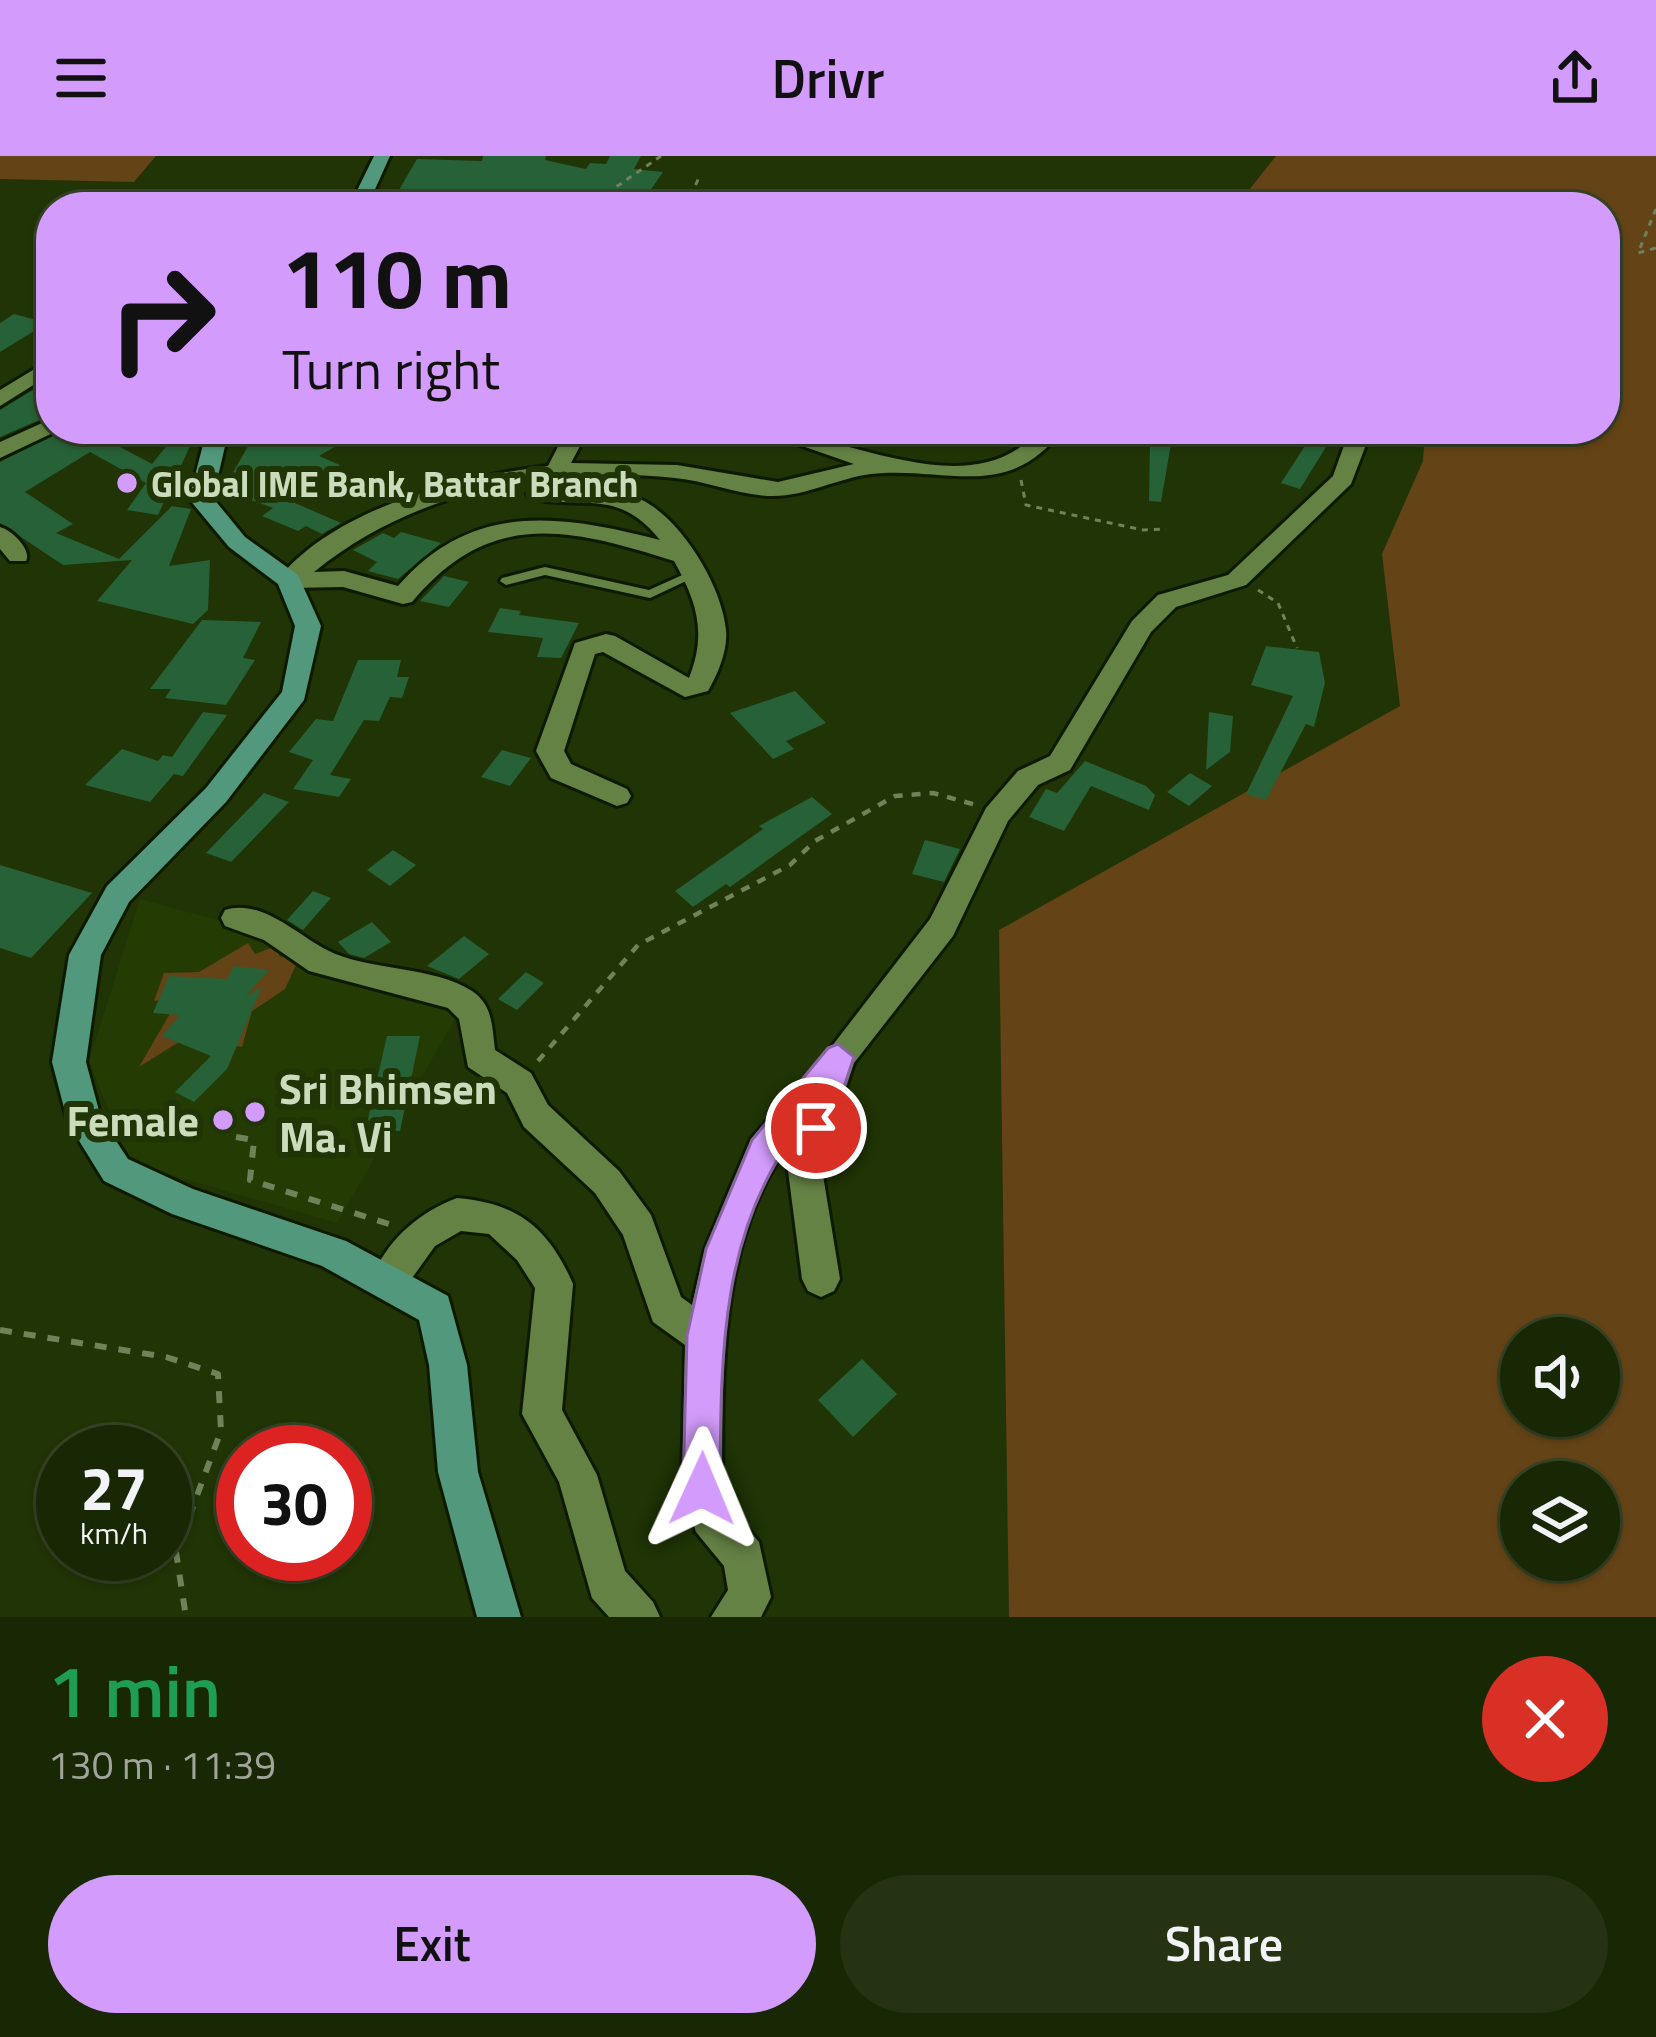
<!DOCTYPE html>
<html lang="en">
<head>
<meta charset="utf-8">
<style>
	body { margin:0; font-family:"Titillium Web",sans-serif; background:#253313; color:#f1f3f6; height:100vh; display:flex; flex-direction:column; font-size:45px; white-space:nowrap }
	* { box-sizing:border-box; margin:0 }
	p { font-size:39px; color:#9fa59a }
	.icon { flex:none; width:66px; height:66px; fill:none; stroke:currentColor; stroke-width:2; stroke-linecap:round; stroke-linejoin:round }
	.map { position:relative; height:1461px; overflow:hidden }
	.details { display:flex; flex-direction:column; background:#182704; flex:1 }
	.details>* { flex:none }
	.hud { position:absolute; left:36px; top:36px; width:1584px; height:252px; border-radius:48px; box-shadow:0 3px 9px #0004,0 0 0 3px #364426; background:#d39cfc; color:#111; overflow:hidden }
	.buttons { position:absolute; left:1500px; top:1161px; display:grid; gap:24px }
	.buttons a { display:grid; place-items:center; width:120px; height:120px; border-radius:50%; background:#182704; box-shadow:0 3px 9px #0004,0 0 0 3px #364426; font-size:60px }
	.speed { position:absolute; left:36px; top:1269px; display:flex; gap:24px; font-size:60px; font-weight:700; text-align:center }
	.speed>* { display:grid; place-content:center; width:156px; height:156px; border-radius:50%; background:#182704; box-shadow:0 3px 9px #0004,0 0 0 3px #364426; line-height:1 }
	.speed small { font-size:30px; font-weight:400 }
	.speed .limit { border:18px solid #d22; background:#fff; color:#111 }
	.pin { position:absolute; display:grid; place-items:center; width:102px; height:102px; color:#fff; margin:-51px; border:6px solid #fff; border-radius:50%; box-shadow:0 3px 12px #0007 }
	.me { position:absolute; width:132px; margin:-66px; rotate:1deg; stroke-linejoin:round; filter:drop-shadow(0 0 9px #0008) }
	.turn { display:flex; align-items:center; gap:42px; height:252px; padding:0 48px; font-size:54px }
	.turn .icon { width:156px; height:156px; stroke-width:2.5 }
	.turn b { display:block; font-size:84px; line-height:102px }
	.round { display:grid; place-items:center; flex:none; width:126px; height:126px; border-radius:63px; background:#253313 }
	.headline { display:flex; align-items:center; justify-content:space-between; height:204px; padding:0 48px }
	h1 { font-size:72px; font-weight:600; line-height:90px; color:#1e9e55 }
	.primary-button { display:flex; gap:24px; margin-top:auto; padding:24px 48px }
	.primary-button a { flex:1; height:138px; border-radius:72px; background:#d39cfc; color:#111; font-size:48px; font-weight:600; line-height:138px; text-align:center }
	.primary-button a+a { background:#253313; color:#f1f3f6 }
	header { display:flex; justify-content:space-between; align-items:center; height:156px; padding:0 48px; background:#d39cfc; color:#111; font-size:54px; font-weight:600 }
	.map>svg:first-child { display:block }
	.built { fill:#253b04 }
	.green { fill:#644316; fill-rule:evenodd }
	.building { fill:#276137 }
	.lines { fill:none; stroke-linecap:round; stroke-linejoin:round }
	.lane-casing { stroke:#0d1a00; stroke-width:6 }
	.street-casing { stroke:#0d1a00; stroke-width:6 }
	.primary-casing { stroke:#0d1a00; stroke-width:6 }
	.path-far2 { stroke:#6f825a; stroke-width:3; stroke-dasharray:6 6; stroke-linecap:butt }
	.path-far1 { stroke:#6f825a; stroke-width:4.5; stroke-dasharray:9 9; stroke-linecap:butt }
	.path { stroke:#6f825a; stroke-width:6; stroke-dasharray:12 12; stroke-linecap:butt }
	.lane { fill:#658245; fill-rule:evenodd }
	.street { fill:#658245; fill-rule:evenodd }
	.primary { fill:#52987c; fill-rule:evenodd }
	.route { fill:#d39cfc; stroke:#8965a4; stroke-width:3 }
	.poi-dot { fill:#d39cfc; stroke:#203405; stroke-width:4.5 }
	.labels { text-anchor:middle; dominant-baseline:central; stroke-width:12; stroke-linejoin:round; paint-order:stroke }
	.far-poi-label { font-size:36px; font-weight:bold; fill:#cbdcbc; stroke:#203405; text-anchor:start }
	.poi-label { font-size:42px; font-weight:bold; fill:#cbdcbc; stroke:#203405; text-anchor:start }
</style>
</head>
<body>
<header><svg class="icon" aria-label="menu" viewBox="0 0 24 24"><path d="M4 6h16M4 12h16M4 18h16"/></svg>Drivr<svg class="icon" aria-label="share" viewBox="0 0 24 24"><path d="M12 15V3M7 8l5-5 5 5M5 13v7h14v-7"/></svg></header>
<div class="map">
<svg width="1656" height="1461" viewBox="0 0 1656 1461">
	<rect width="100%" height="100%" fill="#203405"/>
	<path class="built" d="M140,743L419,818L469,839L337,1067L130,1007L89,905Z"/>
	<path class="green" d="M0,0H156L134,26L0,23Z
		M1276,0H1656V1461H1009L999,774L1400,550L1382,398L1423,305L1425,273H1605V51H1243L1241,44ZM1521,1182H1599V1260H1521ZM1521,1326H1599V1404H1521Z
		M248,787L255,798L276,790L280,801L293,798L297,807L285,833L252,855L242,891L187,881L139,911L179,842L154,845L164,817L199,816Z"/>
	<path class="building" d="M483,0H546L545,4L586,13L590,7L606,8L610,0H641L634,13L663,16L639,51H538L542,44H507L509,38L441,35L432,51H389L417,3L482,5Z
		M14,158L47,167L0,196V167Z
		M51,223V259L0,281V254Z
		M63,273H86L152,308L180,273H198L158,359L127,354L146,327L90,296L25,336L73,368L56,377L119,403L172,350L191,353L169,410L210,404L208,454L193,468L97,445L132,404L63,409L0,367V306Z
		M258,273H332L350,282L319,300L340,309L288,344L341,367L322,378L306,370L298,375L262,360L273,352L229,336L232,318Z
		M1316,273H1337L1300,333L1281,327Z
		M1150,286L1171,288L1161,346L1149,345Z
		M401,376L441,387L398,423L368,415L377,406L353,394L383,377L394,382Z
		M444,420L469,426L449,451L420,445Z
		M500,452L521,455L519,459L579,467L561,502L537,501L543,482L488,476Z
		M202,464L261,466L243,502L255,504L226,549L165,542L171,533H150Z
		M1266,490L1319,496L1325,527L1314,571L1306,568L1266,644L1246,638L1293,540L1251,529Z
		M358,504H401L397,521H409L402,542L390,541L379,565L364,564L330,619L351,623L339,641L293,633L313,604L289,596L316,563L333,565Z
		M795,535L826,567L786,585L794,593L773,603L730,557Z
		M203,556L227,559L183,620L174,618L150,646L85,629L122,593L158,605L163,599L172,601Z
		M1209,556L1233,560L1230,596L1206,614Z
		M502,594L531,602L510,630L481,621Z
		M1085,605L1146,630L1155,639L1149,654L1091,630L1064,675L1029,661L1046,633L1057,637Z
		M1190,617L1212,630L1189,650L1167,636Z
		M264,637L289,646L231,706L206,697Z
		M812,641L832,658L730,731L726,728L693,751L675,735L763,673L759,670Z
		M925,684L960,693L944,726L912,718Z
		M393,694L416,709L390,730L367,714Z
		M0,709L92,737L31,802L0,792Z
		M313,735L331,742L303,774L287,764Z
		M372,766L391,786L364,802L349,798L338,786Z
		M464,780L489,798L459,823L427,810Z
		M234,810L269,814L245,841L262,831L227,913L194,946L175,936L211,900L162,880L180,859L153,857L169,820L227,823Z
		M526,816L544,827L517,854L498,843Z
		M387,880H420L400,975L365,976Z
		M862,1203L897,1238L853,1281L818,1244Z"/>
	<g class="lines">
		<defs>
			<path id="lane" d="M545,411L649,434L689,416H697L699,419L650,442L545,419L506,429L500,425L502,422Z"/>
			<path id="street" d="M51,203V218L0,250V234Z
				M51,263V273L59,274L0,302V286Z
				M567,273H589L571,307L677,309L778,326L854,308L753,273C840,273 970,356 1040,273H1063C1008,347 946,310 871,318C838,322 807,340 773,340C740,340 708,325 675,322C549,308 413,335 314,416L344,415L398,430C472,345 560,358 660,384C618,332 585,353 530,343L527,338C538,328 555,330 570,330C594,330 621,334 642,344C682,364 722,430 726,474C728,494 718,518 708,535L685,541L603,496L595,498L564,595L571,608L627,633L631,640L627,647L617,650L551,622L536,595L575,487L606,478L615,480L689,522C707,477 697,446 674,405C569,372 490,352 412,446L403,448L343,431L289,432L277,424C336,351 459,321 548,310Z
				M1350,273H1372L1351,328L1246,429L1176,451L1151,476L1070,614L1038,629L1008,665L953,780L854,907L821,1007L840,1123L834,1135L821,1141L808,1135L802,1123L787,1007L796,979C717,1078 723,1214 722,1333L728,1349L759,1386L771,1441L761,1461H711L728,1434L724,1410L696,1376L682,1333L685,1189L653,1166L623,1079L595,1037L524,971L507,937L468,911L459,863L448,852L309,815L264,784L225,770L221,762L225,754C261,742 297,779 327,794C367,815 435,810 472,835C493,849 492,871 495,894L531,917L548,949L619,1015L651,1059L681,1141L692,1149L705,1093L751,983L822,903L930,763L986,652L1018,615L1050,600L1132,465L1158,439L1228,419L1333,320Z
				M0,371C12,374 32,394 26,405H10L0,393Z
				M457,1042C517,1047 548,1071 573,1128L562,1254L597,1319L625,1415L653,1446L660,1461H609L592,1442L559,1326L522,1258L535,1132L517,1104L489,1078L461,1075L435,1090L402,1136L389,1142L376,1136L370,1124C388,1084 417,1057 457,1042Z"/>
			<path id="primary" d="M374,0H390L367,51H349Z
				M207,273H229L213,342L245,381L298,419L321,470L304,544L226,646L129,746L101,799L86,906L101,962L128,1003L193,1033L346,1085L448,1140L467,1209L478,1316L521,1461H477L438,1316L429,1209L419,1164L322,1110L172,1058L104,1025L68,967L52,906L69,799L107,730L206,632L282,536L295,470L278,428L229,391L189,343Z"/>
		</defs>
		<use href="#lane" class="lane-casing"/>
		<use href="#street" class="street-casing"/>
		<use href="#primary" class="primary-casing"/>
		<path class="path-far2" d="M385,44L486,51
			M587,51L661,0
			M686,51L700,19
			M798,51L871,49
			M1656,53L1638,97L1656,92
			M1021,324L1026,349L1143,374L1166,373
			M1258,434L1278,447L1297,492"/>
		<path class="path-far1" d="M538,905L638,789L790,709L815,685L895,640L933,637L976,649"/>
		<path class="path" d="M236,981L254,984L250,1024L395,1070
			M0,1174L166,1201L218,1218L221,1275L176,1396L186,1461"/>
		<use href="#lane" class="lane"/>
		<use href="#street" class="street"/>
		<use href="#primary" class="primary"/>
	</g>
	<path class="route" d="M838,888L854,901L827,981H805L800,971C718,1075 721,1208 720,1333L715,1346L702,1352L689,1346L683,1333L687,1180L706,1093L752,984L828,892Z"/>
	<g class="poi-dot">
		<circle cx="127" cy="327" r="12"/>
		<circle cx="255" cy="956" r="12"/>
		<circle cx="223" cy="964" r="12"/>
	</g>
	<g class="labels">
		<g class="far-poi-label">
			<text x="151" y="327">Global IME Bank, Battar Branch</text>
		</g>
		<g class="poi-label">
			<text x="279" y="932">Sri Bhimsen<tspan x="279" dy="48">Ma. Vi</tspan></text>
			<text x="199" y="964" text-anchor="end">Female</text>
		</g>
	</g>
</svg>
<div class="buttons">
<a><svg class="icon" aria-label="sound" viewBox="0 0 24 24"><path d="M4 9h4l5-4v14l-5-4H4zM17 9q2 3 0 6"/></svg></a>
<a><svg class="icon" aria-label="layers" viewBox="0 0 24 24"><path d="M12 4l9 5-9 5-9-5zM3 14l9 5 9-5"/></svg></a>
</div>
<div class="speed"><div>27<small>km/h</small></div><div class="limit">30</div></div>
<div class="pin" style="left:816px;top:972px;background:#d93025"><svg class="icon" aria-label="arrive" viewBox="0 0 24 24"><path d="M6 21V4h12l-3 4 3 4H6"/></svg></div>
<svg class="me" style="left:702px;top:1333px" viewBox="-20 -20 40 40"><path d="M0-17L14 15 0 8-14 15z" fill="#d39cfc" stroke="#fff" stroke-width="4"/></svg>
<div class="hud">
<div class="turn"><svg class="icon" aria-label="right" viewBox="0 0 24 24"><path d="M7 20v-9h11M14 6l5 5-5 5"/></svg><div><b>110 m</b>Turn right</div></div>
</div>
</div>
<section class="details">
<div class="headline"><div><h1>1 min</h1><p>130 m · 11:39</p></div><a class="round" style="background:#d93025;color:#fff"><svg class="icon" aria-label="close" viewBox="0 0 24 24"><path d="M6 6l12 12M18 6L6 18"/></svg></a></div>
<div class="primary-button"><a>Exit</a><a>Share</a></div>
</section>
</body>
</html>
